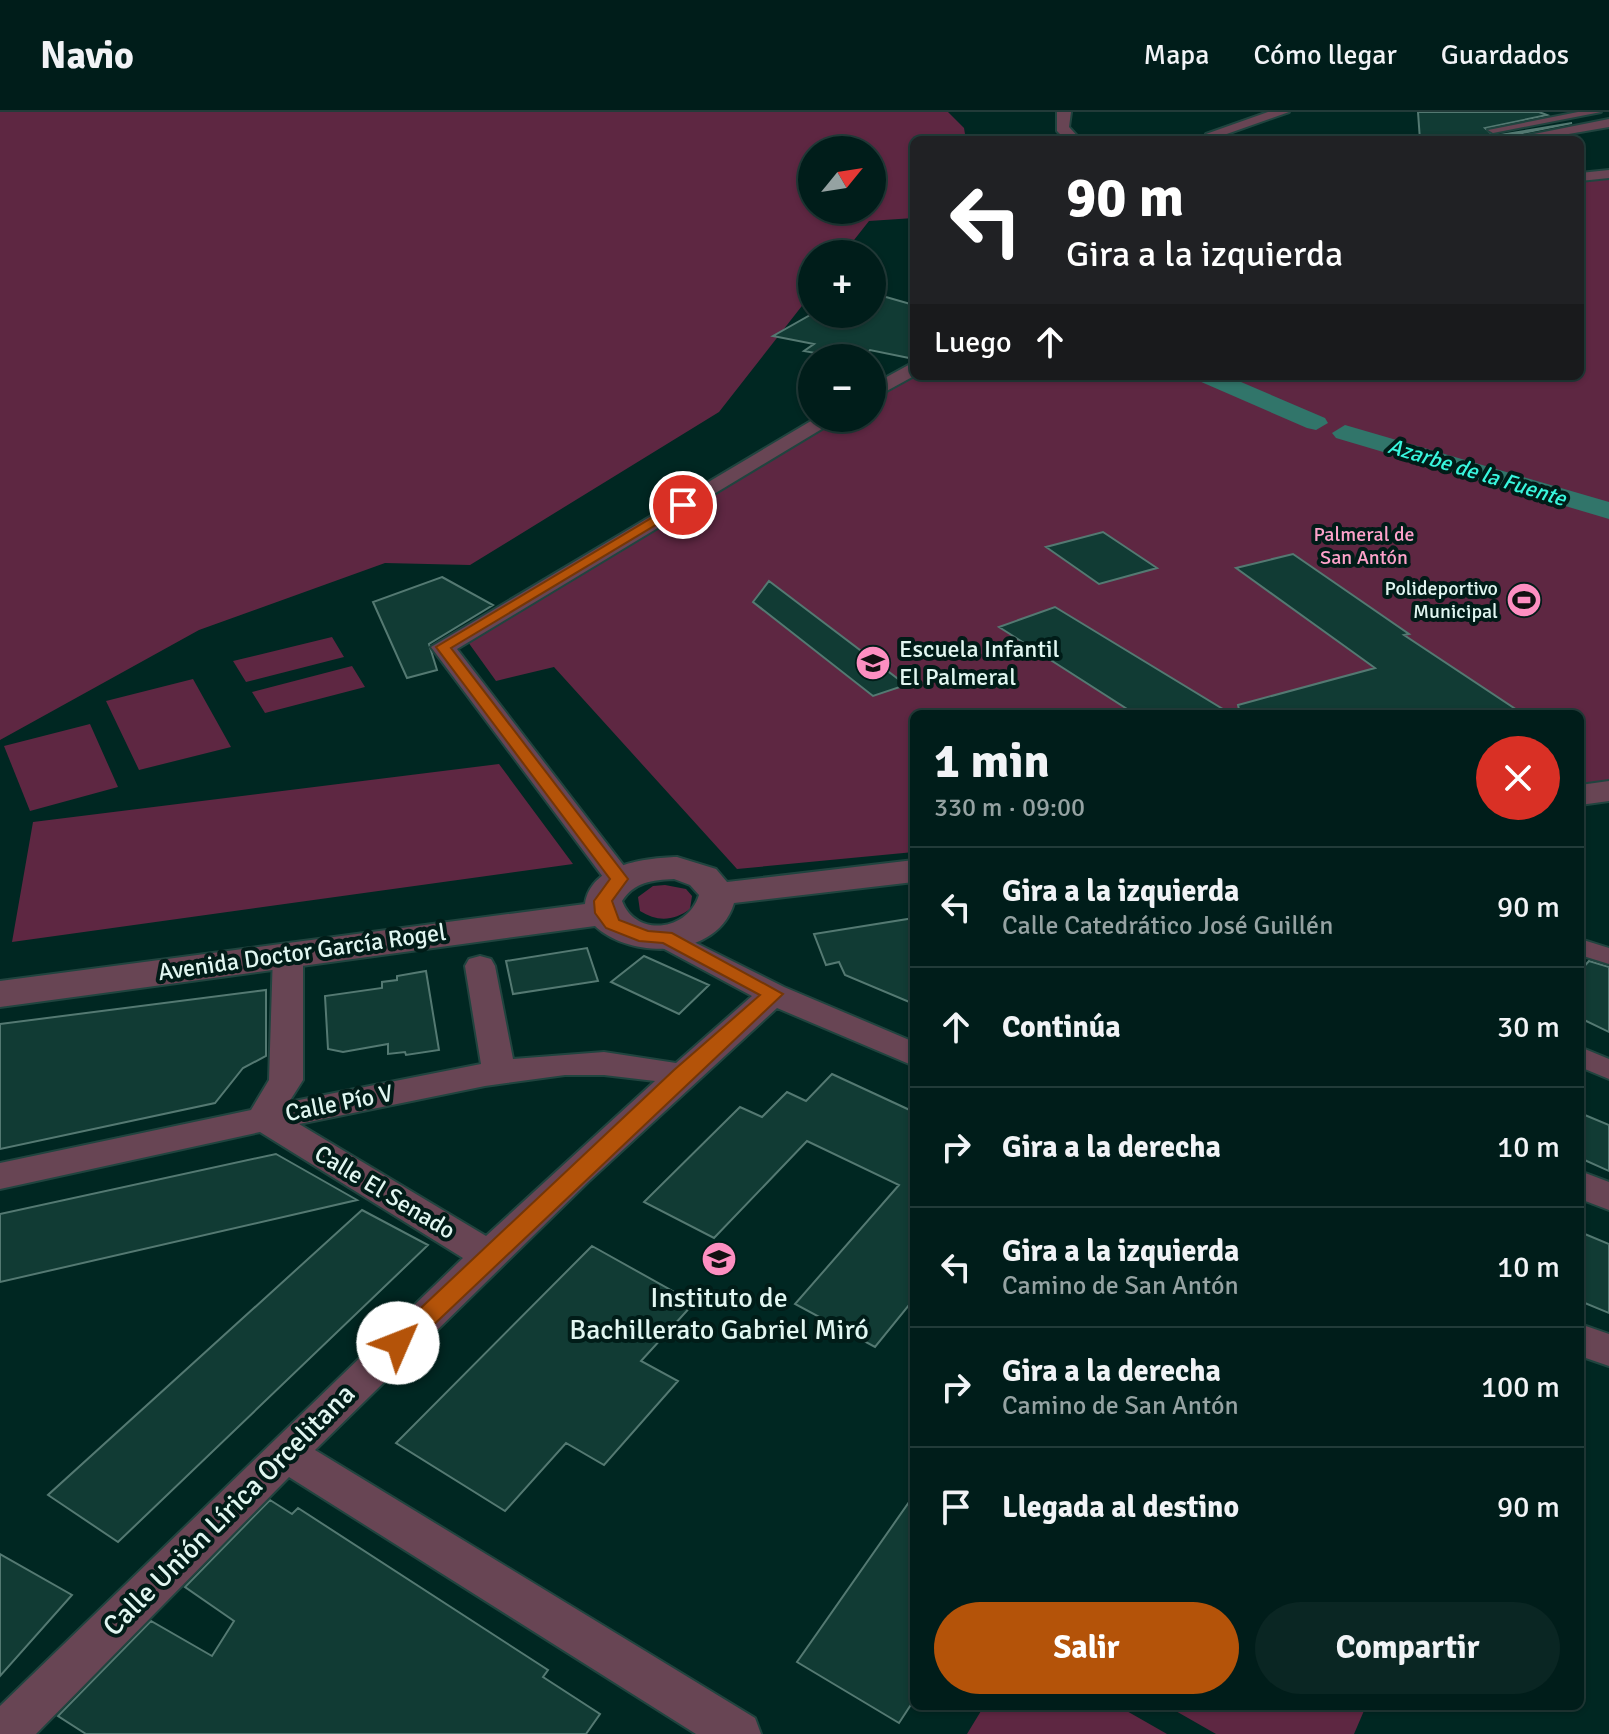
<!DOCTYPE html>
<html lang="es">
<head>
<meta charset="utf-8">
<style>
	body { margin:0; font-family:Signika,sans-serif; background:#0a2623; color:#f1f3f6; height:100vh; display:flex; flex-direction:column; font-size:30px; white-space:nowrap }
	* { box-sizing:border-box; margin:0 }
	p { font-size:26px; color:#95a2a2 }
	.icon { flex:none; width:44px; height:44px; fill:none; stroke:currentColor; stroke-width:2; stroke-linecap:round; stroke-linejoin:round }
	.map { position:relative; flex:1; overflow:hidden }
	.details { position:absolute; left:910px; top:598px; width:674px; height:1000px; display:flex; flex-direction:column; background:#001d1a; border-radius:12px; box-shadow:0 2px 6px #0004,0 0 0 2px #223b39 }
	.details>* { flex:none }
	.hud { position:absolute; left:910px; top:24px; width:674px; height:244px; border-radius:12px; box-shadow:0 2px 6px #0004,0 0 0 2px #223b39; background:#202124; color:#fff; overflow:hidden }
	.needle { width:52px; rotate:60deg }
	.controls { position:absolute; left:798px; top:24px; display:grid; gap:16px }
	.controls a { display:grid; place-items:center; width:88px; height:88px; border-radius:50%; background:#001d1a; box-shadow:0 2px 6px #0004,0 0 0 2px #223b39; font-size:40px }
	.pin { position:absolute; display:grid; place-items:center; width:68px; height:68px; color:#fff; margin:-34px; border:4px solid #fff; border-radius:50%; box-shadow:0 2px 8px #0007 }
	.me { position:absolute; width:88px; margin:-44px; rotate:46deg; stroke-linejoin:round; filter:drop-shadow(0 0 6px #0008) }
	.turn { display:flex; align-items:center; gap:28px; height:168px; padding:0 24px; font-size:36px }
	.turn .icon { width:104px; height:104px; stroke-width:2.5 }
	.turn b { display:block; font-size:56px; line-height:68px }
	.then { display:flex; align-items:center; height:76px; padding:0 24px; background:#0003; gap:16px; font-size:30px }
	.round { display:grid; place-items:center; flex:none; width:84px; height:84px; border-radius:42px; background:#0a2623 }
	.headline { display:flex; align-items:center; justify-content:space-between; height:136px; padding:0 24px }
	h1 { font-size:48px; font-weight:700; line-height:60px }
	.action { display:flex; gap:16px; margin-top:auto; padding:16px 24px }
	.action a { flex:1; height:92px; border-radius:48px; background:#b45309; color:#fff; font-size:32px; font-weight:700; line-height:92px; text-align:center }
	.action a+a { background:#0a2623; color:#f1f3f6 }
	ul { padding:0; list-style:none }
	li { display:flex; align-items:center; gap:24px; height:120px; padding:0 24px; border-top:2px solid #223b39 }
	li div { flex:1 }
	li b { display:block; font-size:30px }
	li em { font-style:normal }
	header { display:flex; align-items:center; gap:48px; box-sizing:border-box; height:112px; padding:0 40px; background:#001d1a; border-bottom:2px solid #223b39 }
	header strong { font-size:38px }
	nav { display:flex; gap:44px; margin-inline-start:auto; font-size:28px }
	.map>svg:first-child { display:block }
	.green { fill:#5e2742; fill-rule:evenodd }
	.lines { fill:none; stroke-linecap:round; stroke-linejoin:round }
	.canal { fill:#31756a; fill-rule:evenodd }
	.building { fill:#113b34; stroke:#547972; stroke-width:2 }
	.pedestrian-casing { stroke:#20443f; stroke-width:4 }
	.minor-casing { stroke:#20443f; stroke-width:4 }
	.tertiary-casing { stroke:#20443f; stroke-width:4 }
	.pedestrian { fill:#684554; fill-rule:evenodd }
	.minor { fill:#684554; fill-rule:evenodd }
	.tertiary { fill:#684554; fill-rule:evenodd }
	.route { fill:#b45309; stroke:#753606; stroke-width:2 }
	.labels { text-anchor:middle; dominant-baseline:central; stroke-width:8; stroke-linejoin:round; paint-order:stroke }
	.far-park-label { font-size:20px; fill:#fda2ca; stroke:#011c18 }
	.far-poi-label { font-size:20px; fill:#e1f6f1; stroke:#011c18; text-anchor:end }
	.far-water-label { font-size:22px; font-style:italic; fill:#38f6dd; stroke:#011c18 }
	.poi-label { font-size:24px; fill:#e1f6f1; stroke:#011c18; text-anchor:start }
	.street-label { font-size:24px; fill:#e1f6f1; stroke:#011c18 }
	.near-poi-label { font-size:28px; fill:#e1f6f1; stroke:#011c18 }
	.near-street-label { font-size:28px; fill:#e1f6f1; stroke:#011c18 }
</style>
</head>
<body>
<header>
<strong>Navio</strong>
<nav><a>Mapa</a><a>Cómo llegar</a><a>Guardados</a></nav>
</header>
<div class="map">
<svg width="1609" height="1622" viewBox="0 0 1609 1622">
	<rect width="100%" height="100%" fill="#002722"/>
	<path class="green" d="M0,0H948L964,16L966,28H914V106L869,109L843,142H812V181L719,300L470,453L385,451L199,518L0,628ZM812,38H872V98H812Z
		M1609,65V672L1580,675V602H914V740L737,757L554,555L496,569L468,530L840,306H872V287L914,264H1580V68Z
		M332,525L344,545L246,570L233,549Z
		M352,554L365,575L265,601L252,580Z
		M193,567L231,635L139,658L106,589Z
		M90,612L118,675L30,699L4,634Z
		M499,652L573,752L12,830L33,710Z
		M665,773L686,777L692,784L690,797C674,809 657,810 640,799L638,785L653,774Z
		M984,1594H1118L1167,1622H967Z
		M1167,1594H1366L1354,1622H1216Z"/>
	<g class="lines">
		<path class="canal" d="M1195,264H1227L1325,306L1328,311L1316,318L1307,316L1199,269Z
			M1345,313L1609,390V407L1336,326L1332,321Z"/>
	</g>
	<path class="building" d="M1418,0H1539L1547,3L1485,16L1494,24L1572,11L1508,24L1506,28H1420Z
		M872,181L914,193V247L870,238L863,246H842L804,239L814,232L773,224L812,202H872Z
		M1103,420L1157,456L1099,472L1046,435Z
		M1293,442L1409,522L1404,523L1523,602H1240L1238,593L1375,556L1236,456Z
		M442,465L493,493L429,532L437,558L407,566L373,490Z
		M769,469L906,573L873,584L753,490Z
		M1055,495L1231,602H1135L999,515Z
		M914,806V892L845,863L839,850L826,853L814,822Z
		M587,836L598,869L513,882L506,849Z
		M644,844L709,873L679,902L611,870Z
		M1589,849L1609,855V920L1580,906V859Z
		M426,859L439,938L406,943L405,940L388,942V932L343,940L328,937L325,884L382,876V870L397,868V864Z
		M266,878V944L243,956L215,991L0,1037V912Z
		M832,962L914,1000V1187L875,1235L795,1192L899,1073L807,1029L714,1126L644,1090L740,995L762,1005L787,980L806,989Z
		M1580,1001L1609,1013V1059L1580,1046Z
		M276,1042L357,1088L0,1170V1102Z
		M362,1098L428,1133L118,1430L48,1383Z
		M1580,1120L1609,1132V1201L1580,1189Z
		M592,1134L694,1191L641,1249L678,1269L604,1353L566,1331L505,1399L396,1331Z
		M914,1383V1588L899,1611L797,1550Z
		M270,1388L292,1402L298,1396L548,1558L543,1565L600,1602L586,1622H86L58,1604L151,1509L212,1544L234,1509L185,1475Z
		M0,1442L72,1483L0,1564Z"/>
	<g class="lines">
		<defs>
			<path id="pedestrian" d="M1578,0H1601L1493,21L1488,18Z
				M1580,827L1609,836V852L1580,843Z
				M1580,935L1609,947V967L1580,955Z"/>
			<path id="minor" d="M1057,0H1071L1069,15L1081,28H1066L1057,19Z
				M1268,0H1289L1221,24L1224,28H1210L1206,22Z
				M1609,7V15L1534,28L1509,27Z
				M1609,58V66L1580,69V61Z
				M914,250V264L872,287V273Z
				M816,306H840L457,537L634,767L629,773H609L431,535Z
				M666,816L784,875L914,930V954L777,896L588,1070L315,1338L755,1606L761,1622H696L289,1365L36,1622H0V1594L463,1146L260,1020L0,1077V1051L251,998L269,968L273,842L277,835L288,832L299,835L303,842V968L289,990L481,952L465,854L469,847L480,844L491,847L495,854L513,947L604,940L676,951L752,884L655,832L651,825L655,818ZM565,963H604L655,969L486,1124L299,1012L485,974Z
				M1580,1059L1609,1070V1098L1580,1087Z
				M1580,1212L1609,1222V1254L1580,1244Z"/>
			<path id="tertiary" d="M1609,669V689L1580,693V673Z
				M677,745L716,757L727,770L914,748V770L734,791C718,847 631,848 595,814L0,895V869L585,792C591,752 645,746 677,745ZM674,767L690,773L699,783C688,819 636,826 622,789C634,770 652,768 674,767Z"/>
		</defs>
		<use href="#pedestrian" class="pedestrian-casing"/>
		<use href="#minor" class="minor-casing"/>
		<use href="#tertiary" class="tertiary-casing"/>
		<use href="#pedestrian" class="pedestrian"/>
		<use href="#minor" class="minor"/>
		<use href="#tertiary" class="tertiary"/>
	</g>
	<path class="route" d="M678,390L689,393L451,536L628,767L612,789L619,808L648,819L672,821L783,882L407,1238H390L386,1231L390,1225L674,958L760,883L663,831L639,829L606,816L595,801L594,789L610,767L436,535Z"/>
	<defs>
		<symbol id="stadium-disc" viewBox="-11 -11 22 22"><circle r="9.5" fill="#fd8fc1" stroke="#011c18"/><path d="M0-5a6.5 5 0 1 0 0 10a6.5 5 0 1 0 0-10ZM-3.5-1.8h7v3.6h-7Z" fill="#111"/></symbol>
		<symbol id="school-disc" viewBox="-11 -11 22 22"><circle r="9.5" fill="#fd8fc1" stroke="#011c18"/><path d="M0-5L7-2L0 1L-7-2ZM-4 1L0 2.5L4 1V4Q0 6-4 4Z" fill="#111"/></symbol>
	</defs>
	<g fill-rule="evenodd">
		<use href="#stadium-disc" x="1504" y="468" width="40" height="40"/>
		<use href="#school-disc" x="853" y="531" width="40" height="40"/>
		<use href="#school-disc" x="699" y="1127" width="40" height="40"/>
	</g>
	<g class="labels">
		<g class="far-park-label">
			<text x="1364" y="422">Palmeral de<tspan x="1364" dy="23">San Antón</tspan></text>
		</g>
		<g class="far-poi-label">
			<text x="1498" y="476">Polideportivo<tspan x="1498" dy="23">Municipal</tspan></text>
		</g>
		<g class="far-water-label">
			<text transform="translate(1477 360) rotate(17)">Azarbe de la Fuente</text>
		</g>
		<g class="poi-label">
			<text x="899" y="537">Escuela Infantil<tspan x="899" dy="28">El Palmeral</tspan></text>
		</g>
		<g class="street-label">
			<text transform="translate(302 840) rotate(-8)">Avenida Doctor García Rogel</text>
			<text transform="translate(339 991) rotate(-11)">Calle Pío V</text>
			<text transform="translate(385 1080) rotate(31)">Calle El Senado</text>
		</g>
		<g class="near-poi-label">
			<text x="719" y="1186">Instituto de<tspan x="719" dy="32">Bachillerato Gabriel Miró</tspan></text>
		</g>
		<g class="near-street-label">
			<text transform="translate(229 1398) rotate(-45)">Calle Unión Lírica Orcelitana</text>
		</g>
	</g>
</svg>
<div class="controls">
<a><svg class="needle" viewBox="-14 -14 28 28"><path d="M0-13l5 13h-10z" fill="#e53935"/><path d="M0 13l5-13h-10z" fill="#95a2a2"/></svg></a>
<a>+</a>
<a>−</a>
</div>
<div class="pin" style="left:683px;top:393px;background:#d93025"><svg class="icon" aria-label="arrive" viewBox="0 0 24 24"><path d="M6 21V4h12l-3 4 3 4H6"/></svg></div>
<svg class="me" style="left:398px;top:1231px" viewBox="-20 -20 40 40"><circle r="19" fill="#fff"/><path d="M0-13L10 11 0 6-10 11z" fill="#b45309"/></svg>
<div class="hud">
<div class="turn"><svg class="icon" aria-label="left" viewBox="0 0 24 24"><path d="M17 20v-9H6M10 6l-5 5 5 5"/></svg><div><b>90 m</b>Gira a la izquierda</div></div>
<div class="then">Luego<svg class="icon" aria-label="ahead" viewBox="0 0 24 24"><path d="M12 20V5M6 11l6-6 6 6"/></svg></div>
</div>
<section class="details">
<div class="headline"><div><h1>1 min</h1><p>330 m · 09:00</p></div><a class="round" style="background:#d93025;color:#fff"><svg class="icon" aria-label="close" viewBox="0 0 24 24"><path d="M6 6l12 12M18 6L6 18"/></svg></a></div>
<ul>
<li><svg class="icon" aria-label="left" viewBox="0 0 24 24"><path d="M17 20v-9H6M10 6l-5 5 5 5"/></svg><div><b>Gira a la izquierda</b><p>Calle Catedrático José Guillén</p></div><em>90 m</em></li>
<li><svg class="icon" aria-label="ahead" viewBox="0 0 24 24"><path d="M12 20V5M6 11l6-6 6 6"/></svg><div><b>Continúa</b></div><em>30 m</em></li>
<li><svg class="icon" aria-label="right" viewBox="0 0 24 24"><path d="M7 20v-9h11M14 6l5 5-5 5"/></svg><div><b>Gira a la derecha</b></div><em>10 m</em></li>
<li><svg class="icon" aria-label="left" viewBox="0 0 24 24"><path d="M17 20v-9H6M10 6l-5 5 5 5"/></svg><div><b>Gira a la izquierda</b><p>Camino de San Antón</p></div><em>10 m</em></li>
<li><svg class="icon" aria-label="right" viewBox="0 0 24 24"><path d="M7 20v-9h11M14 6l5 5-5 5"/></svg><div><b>Gira a la derecha</b><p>Camino de San Antón</p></div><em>100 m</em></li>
<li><svg class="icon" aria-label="arrive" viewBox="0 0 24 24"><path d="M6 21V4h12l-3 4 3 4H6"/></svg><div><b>Llegada al destino</b></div><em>90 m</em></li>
</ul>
<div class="action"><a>Salir</a><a>Compartir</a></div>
</section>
</div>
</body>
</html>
